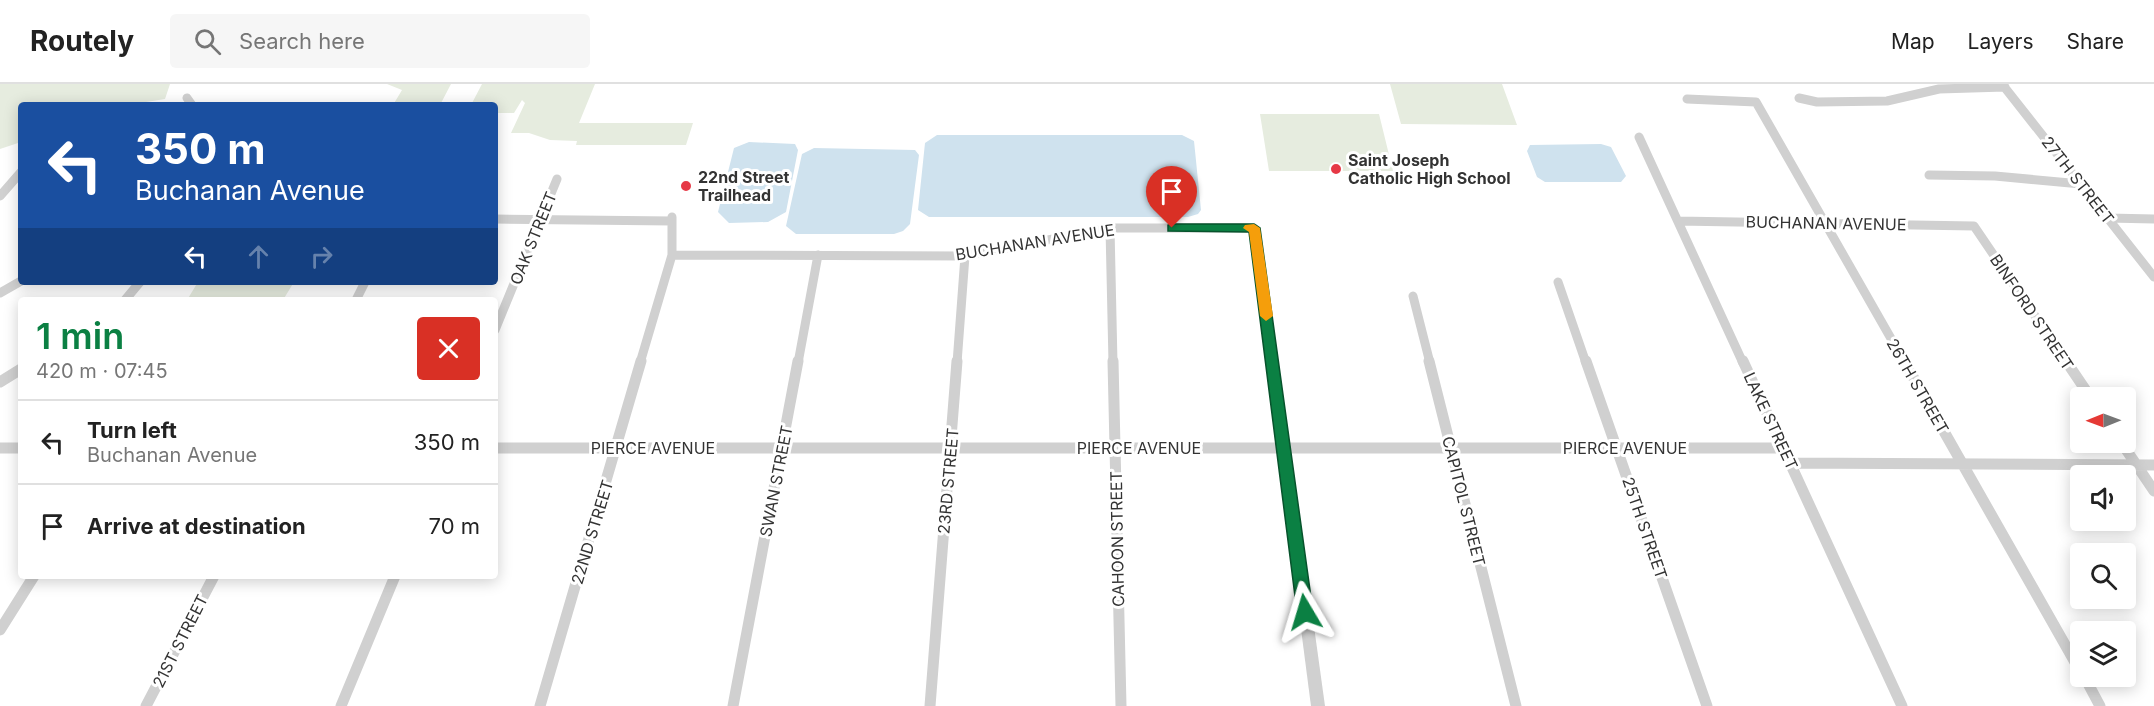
<!DOCTYPE html>
<html lang="en">
<head>
<meta charset="utf-8">
<style>
	body { margin:0; font-family:Inter,sans-serif; background:#f6f6f6; color:#222; height:100vh; display:flex; flex-direction:column; font-size:22px; white-space:nowrap }
	* { box-sizing:border-box; margin:0 }
	p { font-size:20px; color:#767676 }
	.icon { flex:none; width:33px; height:33px; fill:none; stroke:currentColor; stroke-width:2; stroke-linecap:round; stroke-linejoin:round }
	.map { position:relative; flex:1; overflow:hidden }
	.panel { position:absolute; left:18px; top:213px; width:480px; height:282px; display:flex; flex-direction:column; background:#fff; border-radius:6px; box-shadow:0 3px 15px #0003 }
	.panel>* { flex:none }
	.hud { position:absolute; left:18px; top:18px; width:480px; height:183px; border-radius:6px; box-shadow:0 3px 15px #0003; background:#1a4fa0; color:#fff; overflow:hidden }
	.needle { width:39px; rotate:269deg }
	.controls { position:absolute; left:2070px; top:303px; display:grid; gap:12px }
	.controls a { display:grid; place-items:center; width:66px; height:66px; border-radius:6px; background:#fff; box-shadow:0 3px 15px #0003; font-size:30px }
	.pin { position:absolute; display:grid; place-items:center; width:51px; height:51px; color:#fff; margin:-62px -26px; border-radius:50% 50% 50% 0; rotate:-45deg; box-shadow:0 0 6px #0007 }
	.pin .icon { rotate:45deg }
	.me { position:absolute; width:66px; margin:-33px; rotate:353deg; stroke-linejoin:round; filter:drop-shadow(0 0 4px #0008) }
	.turn { display:flex; align-items:center; gap:21px; height:126px; padding:0 18px; font-size:27px }
	.turn .icon { width:78px; height:78px; stroke-width:2.5 }
	.turn b { display:block; font-size:42px; line-height:51px }
	.lanes { display:flex; align-items:center; height:57px; padding:0 18px; background:#0003; justify-content:center; gap:30px; direction:ltr }
	.lanes .off { opacity:.35 }
	.round { display:grid; place-items:center; flex:none; width:63px; height:63px; border-radius:6px; background:#f6f6f6 }
	.overview { display:flex; align-items:center; justify-content:space-between; height:102px; padding:0 18px }
	h1 { font-size:36px; font-weight:600; line-height:45px; color:#0b8043 }
	ul { padding:0; list-style:none }
	li { display:flex; align-items:center; gap:18px; height:84px; padding:0 18px; border-top:2px solid #e0e0e0 }
	li div { flex:1 }
	li b { display:block; font-size:22px }
	li em { font-style:normal }
	header { display:flex; align-items:center; gap:36px; box-sizing:border-box; height:84px; padding:0 30px; background:#fff; border-bottom:2px solid #e0e0e0 }
	header strong { font-size:28px }
	nav { display:flex; gap:33px; margin-inline-start:auto; font-size:21px }
	.search { width:420px; height:54px; background:#f6f6f6; display:flex; align-items:center; gap:15px; box-sizing:border-box; padding:0 21px; border-radius:6px; color:#767676; font-size:22px }
	.map>svg:first-child { display:block }
	.green { fill:#e6ecdf }
	.water { fill:#cfe2ee }
	.lines { fill:none; stroke-linecap:round; stroke-linejoin:round }
	.minor-far1 { stroke:#d0d0d0; stroke-width:9 }
	.minor { stroke:#d0d0d0; stroke-width:11 }
	.tertiary { fill:#d0d0d0; fill-rule:evenodd }
	.route { fill:#0b8043; stroke:#07532c; stroke-width:1.5 }
	.slow { fill:#f59e0b }
	.poi-dot { fill:#e63946; stroke:#fff; stroke-width:2 }
	.labels { text-anchor:middle; dominant-baseline:central; stroke-width:6; stroke-linejoin:round; paint-order:stroke }
	.poi-label { font-size:16px; font-weight:bold; fill:#333; stroke:#fff; text-anchor:start }
	.street-label { font-size:16px; fill:#333; stroke:#fff }
</style>
</head>
<body>
<header>
<strong>Routely</strong>
<div class="search"><svg class="icon" aria-label="search" viewBox="0 0 24 24"><circle cx="10" cy="10" r="6"/><path d="M15 15l6 6"/></svg>Search here</div>
<nav><a>Map</a><a>Layers</a><a>Share</a></nav>
</header>
<div class="map">
<svg width="2154" height="622" viewBox="0 0 2154 622">
	<rect width="100%" height="100%" fill="#fff"/>
	<path class="green" d="M0,0H170L165,15L127,21H21V58L0,65Z
		M387,0H451L440,21H393L402,6Z
		M482,0H595L579,39H693L686,61H576L577,57L550,56L529,49H511L525,19L522,16L514,29H495V21H471Z
		M1390,0H1502L1517,41L1401,40Z
		M1260,30H1379L1393,87H1269Z
		M198,198H294L283,216H187Z"/>
	<path class="water" d="M937,51H1182L1194,57L1201,126L1198,130L1188,133H929L918,126L925,59Z
		M749,58L795,60L798,66L786,128L768,138L729,139L718,128L734,64Z
		M1601,60L1611,63L1626,92L1621,98H1545L1537,93L1527,67L1530,61Z
		M814,64L915,66L919,71L910,140L903,147L894,150H796L786,142L802,70Z"/>
	<g class="lines">
		<path class="minor-far1" d="M2002,0L2154,193
			M187,14L192,21
			M1799,14L1817,18L1887,17L1939,5L2005,3
			M1687,15L1756,18L1905,279
			M1639,53L1743,279
			M1929,91L1995,92L2081,100
			M0,112L21,88
			M2108,134L2154,135
			M495,135L672,137
			M1678,137L1974,142L2067,279
			M1110,144L1113,279
			M672,171L965,172L1110,144H1254
			M1558,198L1586,279
			M0,209L21,197
			M1413,212L1430,279
			M125,216L140,198
			M356,216L365,198
			M495,246L557,95
			M640,279L672,171V133
			M798,279L818,171
			M957,279L965,172"/>
		<path class="minor" d="M1113,277L1121,622
			M1429,277L1516,622
			M1586,277L1707,622
			M1743,277L1902,622
			M1904,277L2080,587
			M2066,277L2091,314
			M0,298L21,285
			M2121,358L2154,407
			M0,364H21
			M495,364H1783
			M1790,379L2154,381
			M0,546L34,492
			M2084,592L2100,622
			M146,622L214,492
			M341,622L395,492
			M540,622L641,277
			M733,622L798,277
			M930,622L957,277"/>
		<path class="tertiary" d="M1254,140L1259,144L1325,622H1311L1249,144Z"/>
	</g>
	<path class="route" d="M1172,140H1254L1260,144L1313,528L1311,533L1305,535L1300,533L1297,528L1249,148L1168,147V141Z"/>
	<path class="slow" d="M1254,140L1260,144L1273,232L1266,237L1260,232L1249,148L1243,144L1245,141Z"/>
	<g class="poi-dot">
		<circle cx="1336" cy="85" r="6"/>
		<circle cx="686" cy="102" r="6"/>
	</g>
	<g class="labels">
		<g class="poi-label">
			<text x="1348" y="76">Saint Joseph<tspan x="1348" dy="18">Catholic High School</tspan></text>
			<text x="698" y="93">22nd Street<tspan x="698" dy="18">Trailhead</tspan></text>
		</g>
		<g class="street-label">
			<text transform="translate(2078 96) rotate(52)">27TH STREET</text>
			<text transform="translate(1826 139) rotate(1)">BUCHANAN AVENUE</text>
			<text transform="translate(533 154) rotate(-68)">OAK STREET</text>
			<text transform="translate(1035 158) rotate(-9)">BUCHANAN AVENUE</text>
			<text transform="translate(2032 228) rotate(56)">BINFORD STREET</text>
			<text transform="translate(1918 302) rotate(60)">26TH STREET</text>
			<text transform="translate(1771 337) rotate(65)">LAKE STREET</text>
			<text x="653" y="364">PIERCE AVENUE</text>
			<text x="1139" y="364">PIERCE AVENUE</text>
			<text x="1625" y="364">PIERCE AVENUE</text>
			<text transform="translate(776 397) rotate(-79)">SWAN STREET</text>
			<text transform="translate(948 397) rotate(-85)">23RD STREET</text>
			<text transform="translate(1464 417) rotate(76)">CAPITOL STREET</text>
			<text transform="translate(1645 444) rotate(71)">25TH STREET</text>
			<text transform="translate(592 448) rotate(-73)">22ND STREET</text>
			<text transform="translate(1117 455) rotate(-91)">CAHOON STREET</text>
			<text transform="translate(180 557) rotate(-63)">21ST STREET</text>
		</g>
	</g>
</svg>
<div class="controls">
<a><svg class="needle" viewBox="-14 -14 28 28"><path d="M0-13l5 13h-10z" fill="#e53935"/><path d="M0 13l5-13h-10z" fill="#767676"/></svg></a>
<a><svg class="icon" aria-label="sound" viewBox="0 0 24 24"><path d="M4 9h4l5-4v14l-5-4H4zM17 9q2 3 0 6"/></svg></a>
<a><svg class="icon" aria-label="search" viewBox="0 0 24 24"><circle cx="10" cy="10" r="6"/><path d="M15 15l6 6"/></svg></a>
<a><svg class="icon" aria-label="layers" viewBox="0 0 24 24"><path d="M12 4l9 5-9 5-9-5zM3 14l9 5 9-5"/></svg></a>
</div>
<div class="pin" style="left:1172px;top:144px;background:#d93025"><svg class="icon" aria-label="arrive" viewBox="0 0 24 24"><path d="M6 21V4h12l-3 4 3 4H6"/></svg></div>
<svg class="me" style="left:1305px;top:528px" viewBox="-20 -20 40 40"><path d="M0-17L14 15 0 8-14 15z" fill="#0b8043" stroke="#fff" stroke-width="4"/></svg>
<div class="hud">
<div class="turn"><svg class="icon" aria-label="left" viewBox="0 0 24 24"><path d="M17 20v-9H6M10 6l-5 5 5 5"/></svg><div><b>350 m</b>Buchanan Avenue</div></div>
<div class="lanes"><svg class="icon" aria-label="left" viewBox="0 0 24 24"><path d="M17 20v-9H6M10 6l-5 5 5 5"/></svg><svg class="icon off" aria-label="ahead" viewBox="0 0 24 24"><path d="M12 20V5M6 11l6-6 6 6"/></svg><svg class="icon off" aria-label="right" viewBox="0 0 24 24"><path d="M7 20v-9h11M14 6l5 5-5 5"/></svg></div>
</div>
<section class="panel">
<div class="overview"><div><h1>1 min</h1><p>420 m · 07:45</p></div><a class="round" style="background:#d93025;color:#fff"><svg class="icon" aria-label="close" viewBox="0 0 24 24"><path d="M6 6l12 12M18 6L6 18"/></svg></a></div>
<ul>
<li><svg class="icon" aria-label="left" viewBox="0 0 24 24"><path d="M17 20v-9H6M10 6l-5 5 5 5"/></svg><div><b>Turn left</b><p>Buchanan Avenue</p></div><em>350 m</em></li>
<li><svg class="icon" aria-label="arrive" viewBox="0 0 24 24"><path d="M6 21V4h12l-3 4 3 4H6"/></svg><div><b>Arrive at destination</b></div><em>70 m</em></li>
</ul>
</section>
</div>
</body>
</html>
